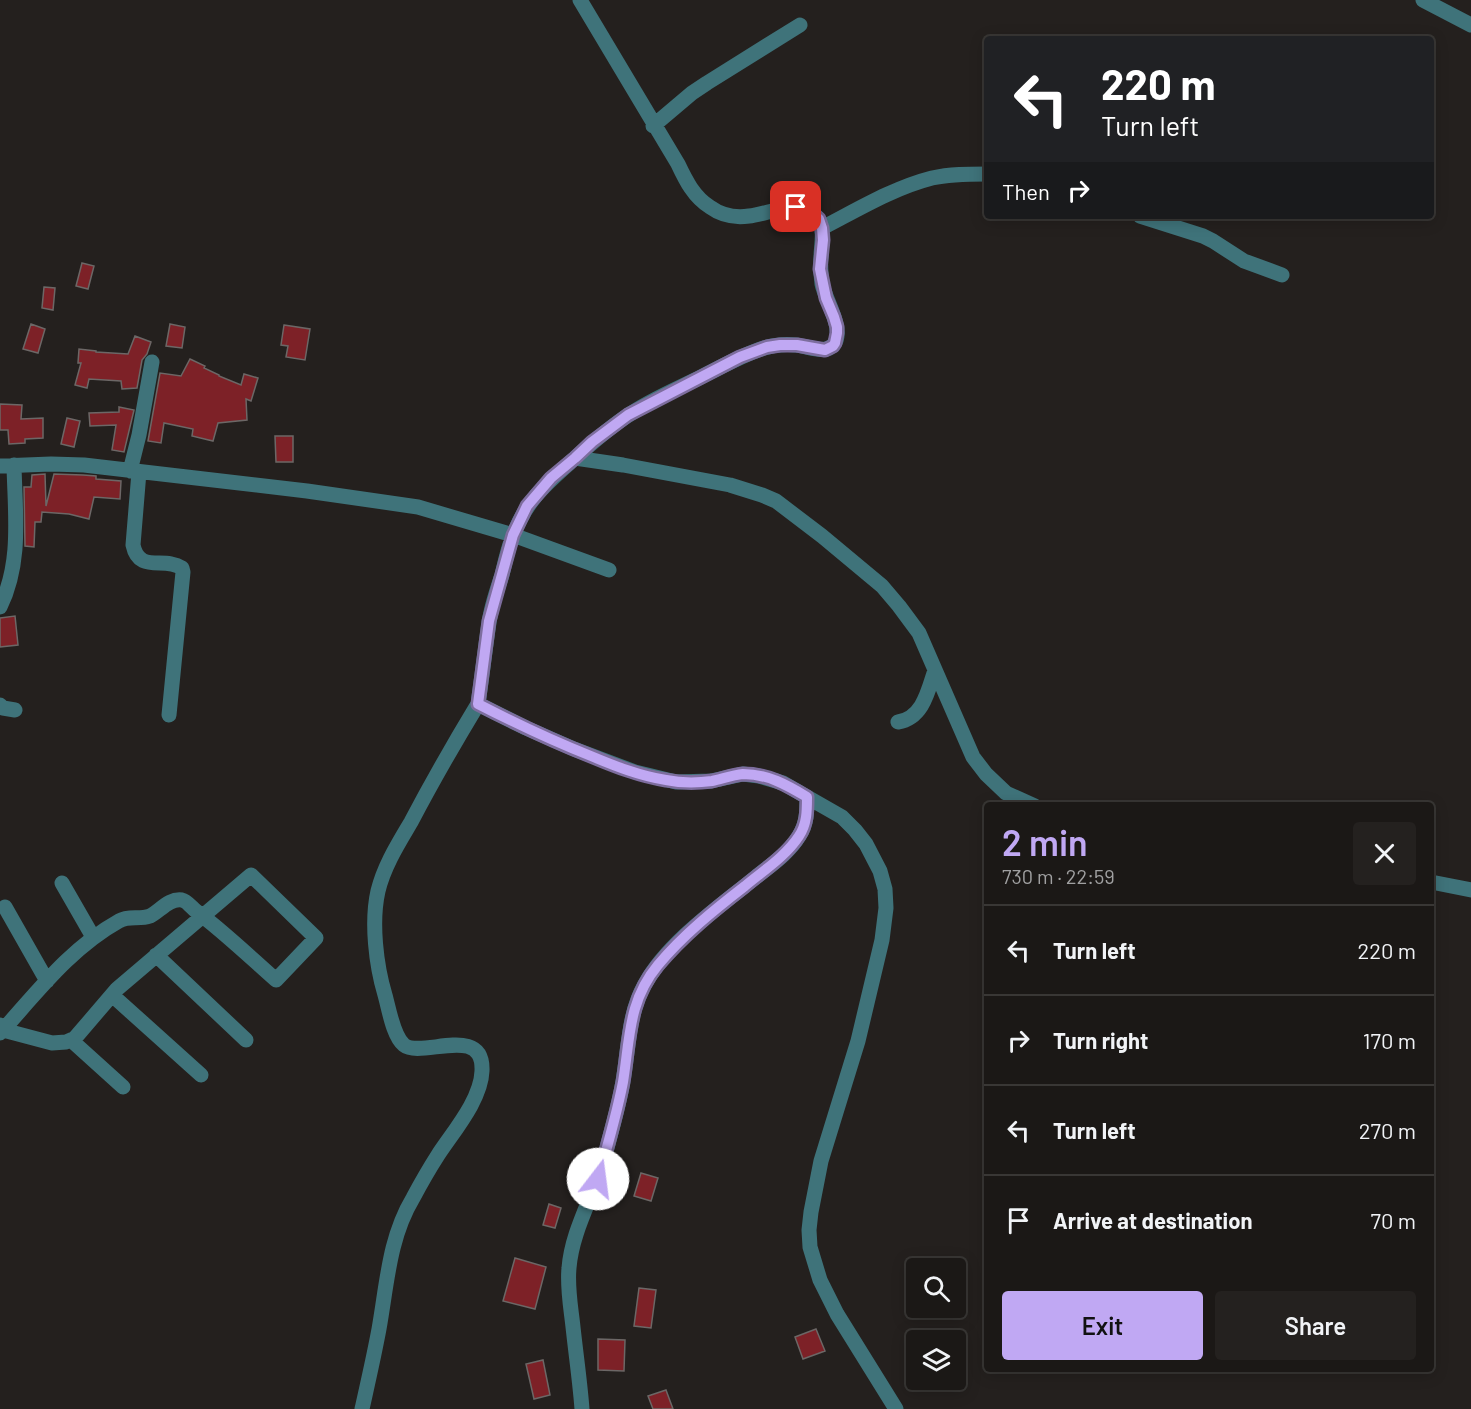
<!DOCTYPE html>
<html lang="en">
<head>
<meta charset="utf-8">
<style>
	body { margin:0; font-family:Barlow,sans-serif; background:#24211f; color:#f1f3f6; height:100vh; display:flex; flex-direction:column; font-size:22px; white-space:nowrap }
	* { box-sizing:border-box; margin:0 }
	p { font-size:20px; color:#a0a0a1 }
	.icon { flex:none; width:33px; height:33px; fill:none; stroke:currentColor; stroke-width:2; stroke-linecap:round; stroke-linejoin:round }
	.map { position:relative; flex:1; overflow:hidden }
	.drawer { position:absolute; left:984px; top:802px; width:450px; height:570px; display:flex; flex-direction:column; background:#1b1816; border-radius:6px; box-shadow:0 3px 15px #0003,0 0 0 2px #393735 }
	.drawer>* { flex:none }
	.banner { position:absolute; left:984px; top:36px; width:450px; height:183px; border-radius:6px; box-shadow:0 3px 15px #0003,0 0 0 2px #393735; background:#202124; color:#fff; overflow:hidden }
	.controls { position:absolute; left:906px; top:1258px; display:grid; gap:12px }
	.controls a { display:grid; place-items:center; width:60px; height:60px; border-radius:6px; background:#1b1816; box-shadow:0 3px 15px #0003,0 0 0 2px #393735; font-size:30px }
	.pin { position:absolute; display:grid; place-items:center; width:51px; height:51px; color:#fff; margin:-26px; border-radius:12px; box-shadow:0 3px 9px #0006 }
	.me { position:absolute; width:66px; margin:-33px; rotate:15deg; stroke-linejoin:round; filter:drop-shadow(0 0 4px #0008) }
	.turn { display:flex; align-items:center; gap:21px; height:126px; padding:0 18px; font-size:27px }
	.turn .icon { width:78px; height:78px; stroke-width:2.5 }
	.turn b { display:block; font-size:42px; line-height:51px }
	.then { display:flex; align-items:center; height:57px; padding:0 18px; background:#0003; gap:12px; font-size:22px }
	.round { display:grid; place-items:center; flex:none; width:63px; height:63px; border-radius:6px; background:#24211f }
	.head { display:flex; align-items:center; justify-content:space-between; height:102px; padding:0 18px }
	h1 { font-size:36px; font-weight:600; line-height:45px; color:#c0a8f3 }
	.button { display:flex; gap:12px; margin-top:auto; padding:12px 18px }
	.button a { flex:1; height:69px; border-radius:6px; background:#c0a8f3; color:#111; font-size:24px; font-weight:600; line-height:69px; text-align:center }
	.button a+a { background:#24211f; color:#f1f3f6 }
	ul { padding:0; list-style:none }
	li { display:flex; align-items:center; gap:18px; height:90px; padding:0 18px; border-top:2px solid #393735 }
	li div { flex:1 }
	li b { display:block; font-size:22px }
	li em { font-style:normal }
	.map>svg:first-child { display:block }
	.building { fill:#7d2127; stroke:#6c6766; stroke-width:1.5 }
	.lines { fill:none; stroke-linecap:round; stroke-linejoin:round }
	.minor { stroke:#3f737a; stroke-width:15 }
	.route-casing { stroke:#7d6d9e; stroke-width:15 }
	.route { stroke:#c0a8f3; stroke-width:10 }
</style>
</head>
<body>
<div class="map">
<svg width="1471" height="1409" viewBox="0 0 1471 1409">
	<rect width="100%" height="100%" fill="#24201e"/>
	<path class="building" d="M82,263L94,266L88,289L76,286Z
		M44,287L55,288L53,310L42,308Z
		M31,324L45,329L38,353L23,349Z
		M170,324L185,327L182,348L166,346Z
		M284,325L310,329L305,360L286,357L288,346L281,345Z
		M135,336L151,342L147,354L142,360L137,388L122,389L121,381L89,379L87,388L75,385L81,363H78L79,349L96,351V352L128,354Z
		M190,359L205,366L204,368L219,375V376L241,385L244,374L258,378L251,401L246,399L247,420L218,423L213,441L192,436L193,429L164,423L161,443L148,441L160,373L181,376Z
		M0,404L22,405L21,419L43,418V438L25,439V443L9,444L8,430H0Z
		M119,407L134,410L124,452L112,450L116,425L90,426L89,413L119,412Z
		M67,418L80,421L74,447L61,444Z
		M275,436H293V462H276Z
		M45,474L46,506L54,474L83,475L96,476V479L121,481L120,499L94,497L89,519L69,514L42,512L41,522H35L34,547L25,546L24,487H31L32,475Z
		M15,616L18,645L0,647V618Z
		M641,1173L658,1178L651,1201L634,1196Z
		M549,1204L561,1208L555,1228L543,1225Z
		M515,1258L546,1267L535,1309L503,1301Z
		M639,1288L656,1290L651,1328L634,1326Z
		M816,1329L825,1351L803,1359L795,1337Z
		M598,1339L625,1340L624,1371L598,1370Z
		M543,1360L550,1395L534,1399L526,1364Z
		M666,1390L673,1409H653L648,1396Z"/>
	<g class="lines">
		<path class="minor" d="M580,0L678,164C686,181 694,197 710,207C721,215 735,218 749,216C770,214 806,195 819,221C825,233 821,245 821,257C820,266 821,275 822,284C825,299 845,330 834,344C826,355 807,346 796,345C786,344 774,345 764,348C742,355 723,366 703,376C677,389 650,400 627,416C607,429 591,444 574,459C547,483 526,500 513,536C508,548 505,562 502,575C497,590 491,607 489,623C485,650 482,677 478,704L526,728L574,749L635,772L676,782L711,781L743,774L759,776L783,783L807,797C807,811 807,824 799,836C789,853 771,865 756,877C719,907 668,942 645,984C628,1014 629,1047 623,1081C619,1106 611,1131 605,1156C595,1194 572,1229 569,1268C567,1288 571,1308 573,1327C576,1355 580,1382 582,1409
			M1423,0L1471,25
			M653,126L692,93L707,83L800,25
			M1140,216L1203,236L1213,241L1244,261L1282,275
			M822,228C857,210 893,188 932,178C950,174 968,174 987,174
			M575,458L623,465L730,485L762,495L776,501L822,536L882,586L899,606L919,633L973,757L986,774L1006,793L1035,806
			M0,466L51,464L84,465L307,491L418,507L513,535L609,570
			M130,471L139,435L152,362
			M139,472L133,545C139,574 164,556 182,568L183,572L169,715
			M0,607C22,562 15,514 14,465
			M0,705L3,708L15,710
			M898,722C923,718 928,691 935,670
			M807,797L842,817L855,830L866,844L880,871L885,889L886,908L882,940L858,1041L821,1161L811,1212L809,1230L810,1247L820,1280L837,1314L896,1409
			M1431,882L1471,890
			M62,883L93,937
			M5,907L47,981
			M156,955L246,1040
			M112,995L201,1075
			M0,1025L3,1030L52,1043L66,1042L75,1038L117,989L251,875L316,938L276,980C250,957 224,932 196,911C192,908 187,901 182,900C169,898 160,911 150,916C139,920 129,915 119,921C72,947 38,991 3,1030L0,1033
			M71,1040L123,1087
			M362,1409C368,1382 374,1356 379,1329C387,1284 389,1238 413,1198C421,1183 429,1169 438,1155C453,1132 481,1100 482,1071C484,1023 421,1059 404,1045C393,1036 389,1009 385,995C376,965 371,922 378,891C384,866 398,844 411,822C432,782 455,742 478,704"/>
	</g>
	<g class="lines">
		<defs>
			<path id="route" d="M598,1179C607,1148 617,1113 623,1082C630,1039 628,1001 658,965C683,935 714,910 745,886C763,871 786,856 799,836C807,824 807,811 807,797C787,785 768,774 743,774C732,775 722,779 712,781C697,783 681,783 666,780C640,776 615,766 591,756C553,741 515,723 478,704L489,621L513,535L527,506L551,478L575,458L592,442L628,415L740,357L767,347L780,345H797L825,350L833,346L835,343L837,333V327L834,317L826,298L820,269L823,240L822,228L819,219L811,212L801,208L796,207"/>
		</defs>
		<use href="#route" class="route-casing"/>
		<use href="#route" class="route"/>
	</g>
</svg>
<div class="controls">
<a><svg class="icon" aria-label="search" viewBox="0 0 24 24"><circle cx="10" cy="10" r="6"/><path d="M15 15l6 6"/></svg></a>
<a><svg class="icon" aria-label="layers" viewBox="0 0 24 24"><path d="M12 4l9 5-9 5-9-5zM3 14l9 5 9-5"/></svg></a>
</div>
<div class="pin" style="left:796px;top:207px;background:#d93025"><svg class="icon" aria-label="arrive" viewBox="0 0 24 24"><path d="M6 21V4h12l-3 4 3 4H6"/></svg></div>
<svg class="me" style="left:598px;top:1179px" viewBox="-20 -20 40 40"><circle r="19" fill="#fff"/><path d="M0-13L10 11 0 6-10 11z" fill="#c0a8f3"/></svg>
<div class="banner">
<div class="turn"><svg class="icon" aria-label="left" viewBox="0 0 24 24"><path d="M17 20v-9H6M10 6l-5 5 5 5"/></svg><div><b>220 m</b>Turn left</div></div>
<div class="then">Then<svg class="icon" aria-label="right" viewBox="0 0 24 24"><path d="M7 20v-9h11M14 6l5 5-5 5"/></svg></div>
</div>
<section class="drawer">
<div class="head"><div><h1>2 min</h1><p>730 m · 22:59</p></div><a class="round"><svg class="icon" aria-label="close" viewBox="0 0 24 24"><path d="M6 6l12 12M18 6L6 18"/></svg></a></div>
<ul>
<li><svg class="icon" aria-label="left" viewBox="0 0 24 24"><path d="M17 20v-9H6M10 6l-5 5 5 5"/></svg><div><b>Turn left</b></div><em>220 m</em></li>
<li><svg class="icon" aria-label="right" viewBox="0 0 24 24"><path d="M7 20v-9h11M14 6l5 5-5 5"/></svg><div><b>Turn right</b></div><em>170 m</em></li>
<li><svg class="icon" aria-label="left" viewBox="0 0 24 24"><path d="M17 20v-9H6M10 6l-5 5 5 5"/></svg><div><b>Turn left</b></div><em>270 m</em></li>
<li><svg class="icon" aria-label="arrive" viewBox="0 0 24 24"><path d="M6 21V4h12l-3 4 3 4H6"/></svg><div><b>Arrive at destination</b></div><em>70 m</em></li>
</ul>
<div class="button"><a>Exit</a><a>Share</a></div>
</section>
</div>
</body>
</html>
